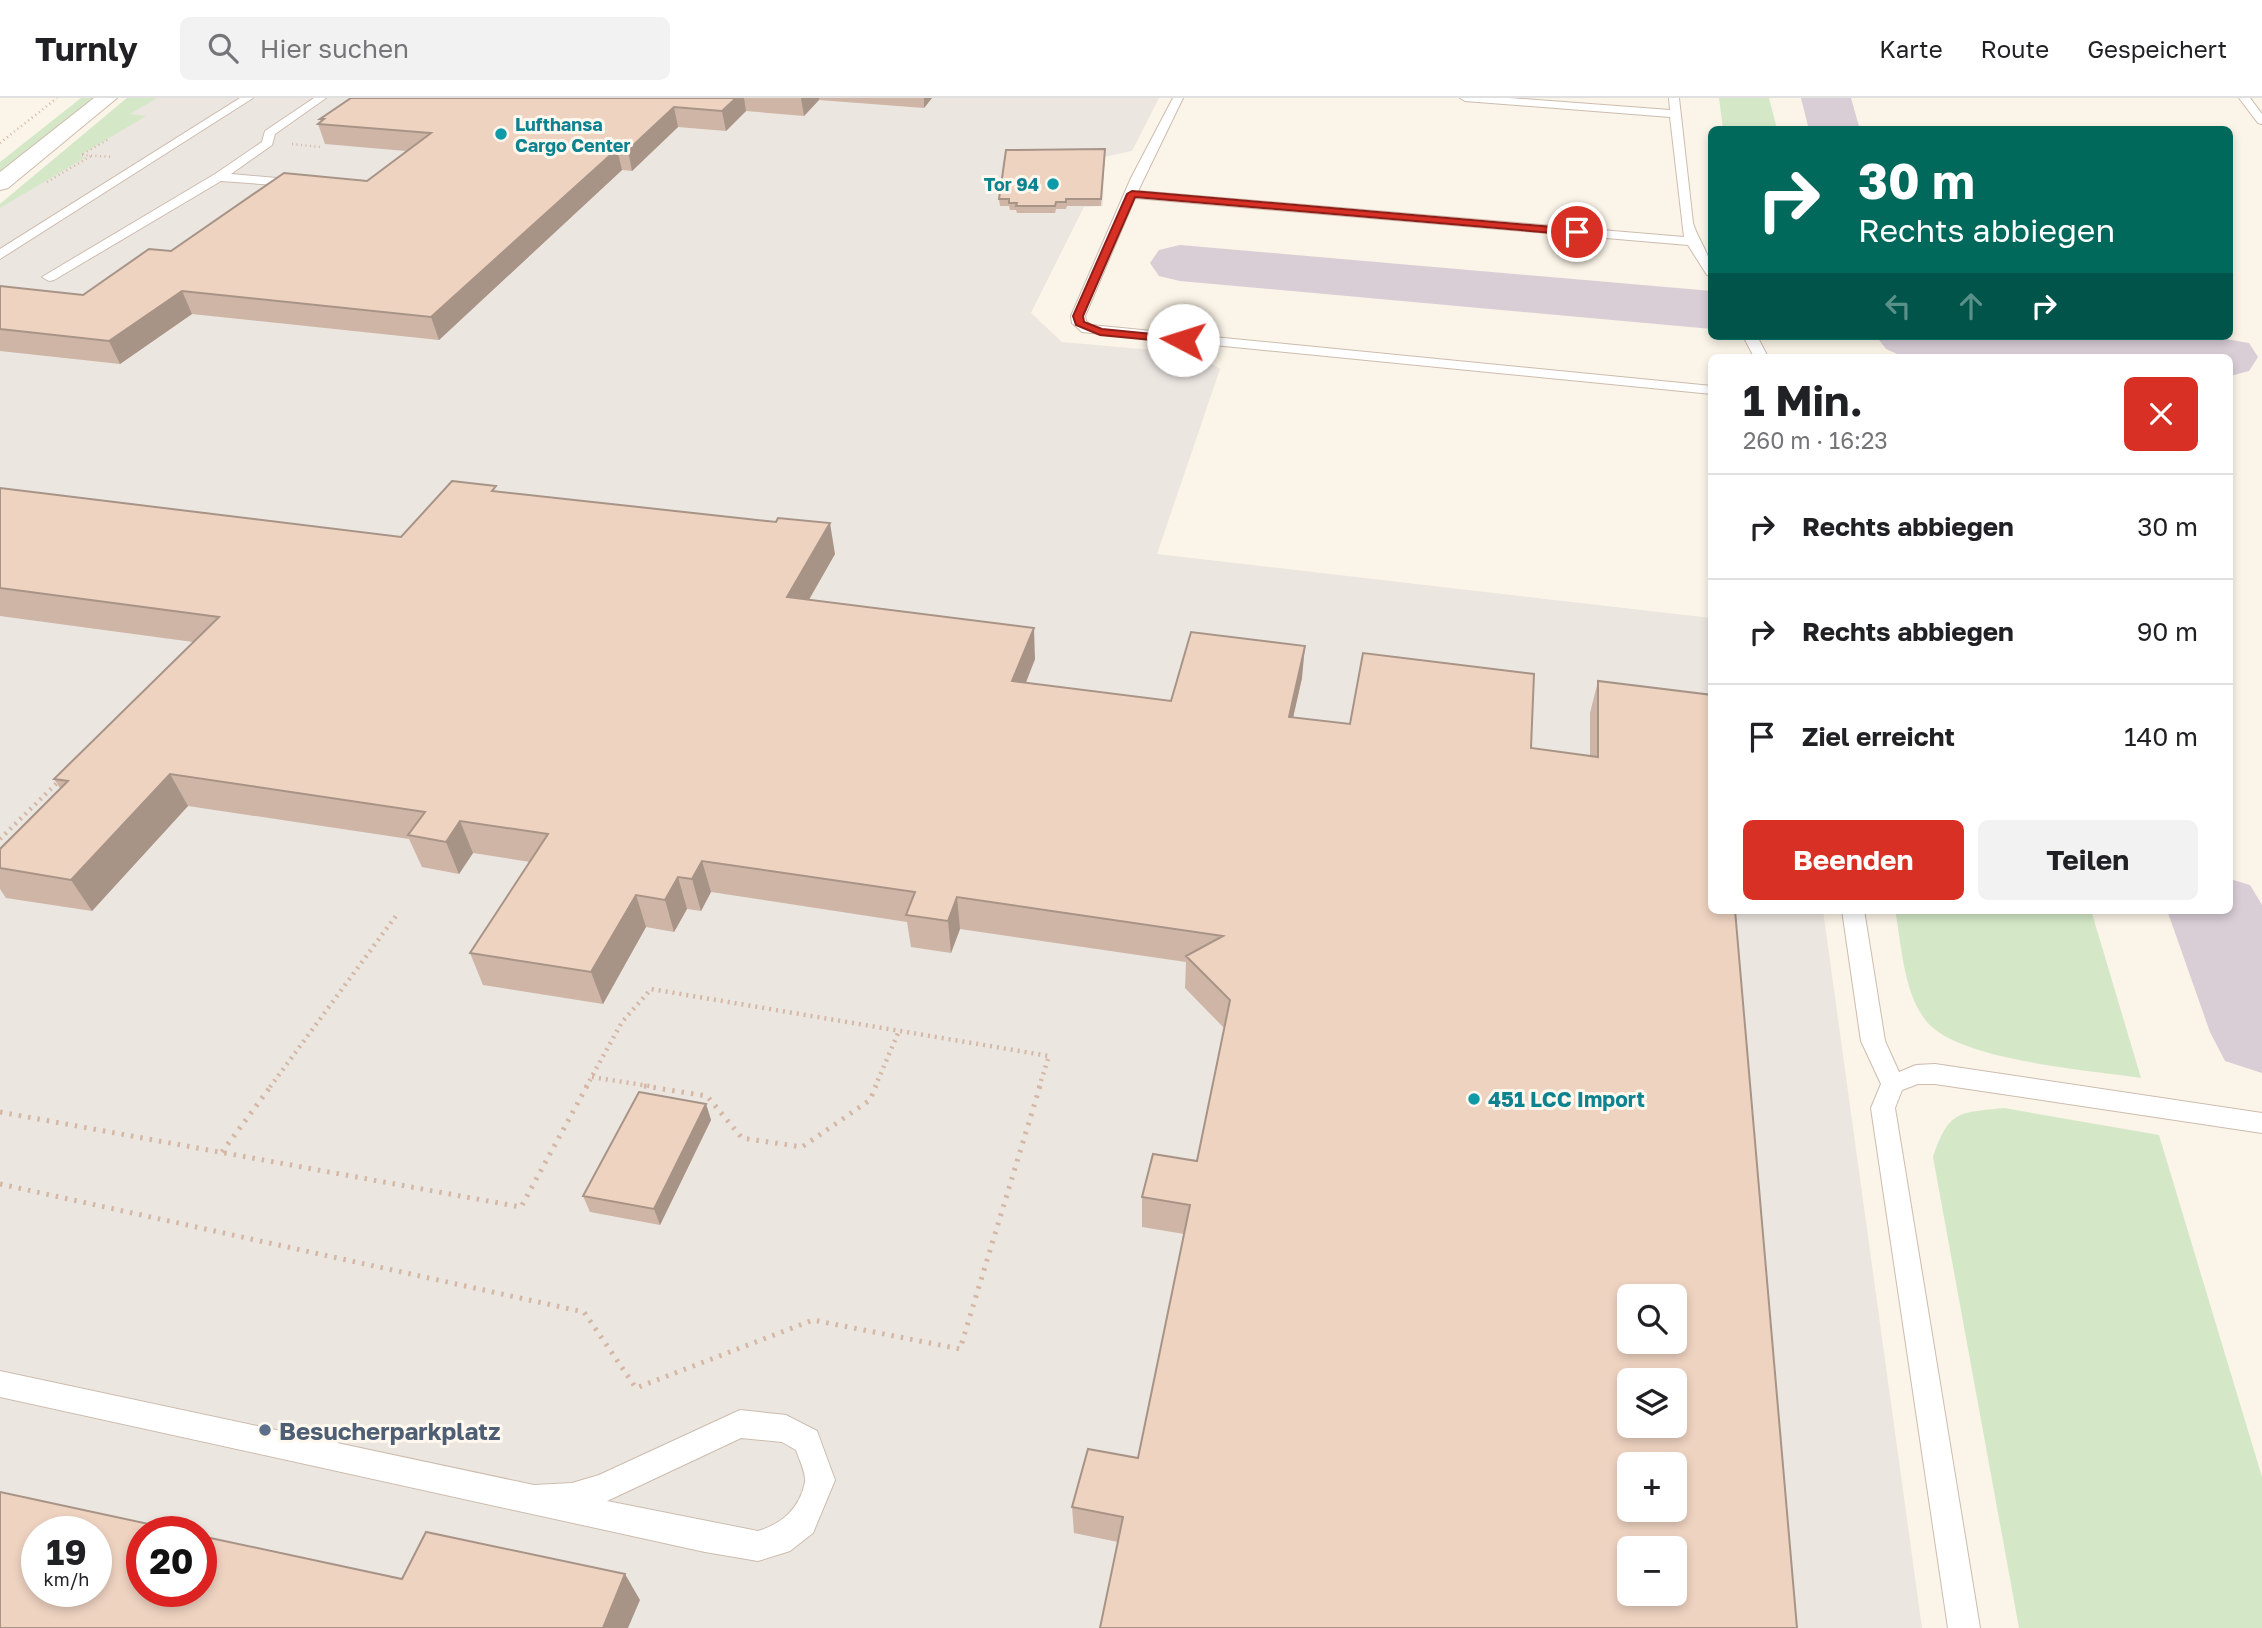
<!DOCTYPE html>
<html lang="de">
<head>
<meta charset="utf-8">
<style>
	body { margin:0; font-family:"Golos Text",sans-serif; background:#f2f2f2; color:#202124; height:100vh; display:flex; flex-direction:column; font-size:26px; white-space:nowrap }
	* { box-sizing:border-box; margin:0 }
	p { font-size:23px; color:#757577 }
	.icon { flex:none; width:38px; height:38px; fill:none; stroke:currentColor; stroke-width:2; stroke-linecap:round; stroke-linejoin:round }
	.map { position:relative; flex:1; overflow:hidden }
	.drawer { position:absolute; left:1708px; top:256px; width:525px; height:560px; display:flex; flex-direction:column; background:#fff; border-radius:10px; box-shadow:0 4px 10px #0003 }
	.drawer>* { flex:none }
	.hud { position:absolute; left:1708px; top:28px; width:525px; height:214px; border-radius:10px; box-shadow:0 4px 10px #0003; background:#00695c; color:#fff; overflow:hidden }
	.controls { position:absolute; left:1617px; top:1186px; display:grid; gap:14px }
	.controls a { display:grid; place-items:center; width:70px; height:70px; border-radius:10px; background:#fff; box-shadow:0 4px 10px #0003; font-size:35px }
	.speed { position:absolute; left:21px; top:1418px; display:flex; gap:14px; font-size:35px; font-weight:700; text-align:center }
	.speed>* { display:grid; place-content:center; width:91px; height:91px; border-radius:50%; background:#fff; box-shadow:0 4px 10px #0003; line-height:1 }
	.speed small { font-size:18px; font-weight:400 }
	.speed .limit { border:10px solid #d22; background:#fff; color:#111 }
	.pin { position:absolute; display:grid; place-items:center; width:60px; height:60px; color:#fff; margin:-30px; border:4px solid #fff; border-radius:50%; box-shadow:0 2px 7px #0007 }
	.me { position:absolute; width:77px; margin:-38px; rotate:275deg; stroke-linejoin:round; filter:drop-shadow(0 0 5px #0008) }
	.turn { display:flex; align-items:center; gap:24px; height:147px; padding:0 35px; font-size:32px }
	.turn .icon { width:91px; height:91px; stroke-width:2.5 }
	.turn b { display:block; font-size:49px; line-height:60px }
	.lanes { display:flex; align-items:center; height:66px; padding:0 35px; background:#0003; justify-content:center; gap:35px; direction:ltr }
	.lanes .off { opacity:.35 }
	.round { display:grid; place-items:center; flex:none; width:74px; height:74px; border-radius:10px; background:#f2f2f2 }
	.summary { display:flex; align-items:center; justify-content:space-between; height:119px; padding:0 35px }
	h1 { font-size:42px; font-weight:700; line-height:52px }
	.primary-button { display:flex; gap:14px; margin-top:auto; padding:14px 35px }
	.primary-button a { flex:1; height:80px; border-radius:10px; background:#d93025; color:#fff; font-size:28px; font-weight:700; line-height:80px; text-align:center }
	.primary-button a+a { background:#f2f2f2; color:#202124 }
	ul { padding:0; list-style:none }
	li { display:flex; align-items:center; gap:21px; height:105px; padding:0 35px; border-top:2px solid #e0e0e0 }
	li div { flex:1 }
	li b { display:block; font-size:26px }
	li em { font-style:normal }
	header { display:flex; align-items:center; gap:42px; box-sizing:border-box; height:98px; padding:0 35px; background:#fff; border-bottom:2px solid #e0e0e0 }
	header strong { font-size:33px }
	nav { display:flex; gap:38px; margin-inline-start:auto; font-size:24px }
	.search { width:490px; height:63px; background:#f2f2f2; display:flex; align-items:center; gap:18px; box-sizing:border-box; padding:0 24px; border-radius:10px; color:#757577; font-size:26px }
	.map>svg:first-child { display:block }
	.industrial { fill:#ece6e1; fill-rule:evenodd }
	.green { fill:#d4e8c7 }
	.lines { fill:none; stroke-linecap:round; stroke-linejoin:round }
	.taxiway { fill:#d9cdd6; fill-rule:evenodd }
	.lane-casing { stroke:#cdbcae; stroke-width:2 }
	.secondary-casing { stroke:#cfbcac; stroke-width:2 }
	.path-far2 { stroke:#d4b7a4; stroke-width:2.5; stroke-dasharray:1 3.5; stroke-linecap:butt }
	.path-far1 { stroke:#d4b7a4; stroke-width:4.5; stroke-dasharray:2 5; stroke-linecap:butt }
	.path { stroke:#d4b7a4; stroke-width:5; stroke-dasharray:2.5 7; stroke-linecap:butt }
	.lane { fill:#fff; fill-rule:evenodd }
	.secondary { fill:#fff; fill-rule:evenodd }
	.wall { fill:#ceb5a6 }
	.shaded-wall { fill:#a79487 }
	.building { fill:#efd3c1; stroke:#a79487; stroke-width:2; fill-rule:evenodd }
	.route { fill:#d93025; stroke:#8d1f18; stroke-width:2 }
	.culture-dot { fill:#0f9aa8; stroke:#fef8ee; stroke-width:2.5 }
	.service-dot { fill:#5c6f8a; stroke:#fef8ee; stroke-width:2.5 }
	.labels { text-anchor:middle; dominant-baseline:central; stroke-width:6; stroke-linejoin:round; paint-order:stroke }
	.far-culture-label { font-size:18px; font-weight:bold; fill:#0d838f; stroke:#fef8ee; text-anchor:start }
	.culture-label { font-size:21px; font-weight:bold; fill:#0d838f; stroke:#fef8ee; text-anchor:start }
	.near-service-label { font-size:24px; font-weight:bold; fill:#4e5e75; stroke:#fef8ee; text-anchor:start }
</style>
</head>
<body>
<header>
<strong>Turnly</strong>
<div class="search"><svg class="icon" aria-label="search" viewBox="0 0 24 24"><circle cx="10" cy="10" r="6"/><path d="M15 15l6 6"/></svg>Hier suchen</div>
<nav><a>Karte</a><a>Route</a><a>Gespeichert</a></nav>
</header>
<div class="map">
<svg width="2262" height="1530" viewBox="0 0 2262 1530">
	<rect width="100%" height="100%" fill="#fbf4e8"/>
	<path class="industrial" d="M127,0H1159L1132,53L1104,59L1103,108L1084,109L1031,215L1062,244L1198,256L1220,271L1157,456L1711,520L1712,812H1823L1922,1530H0V106ZM1629,1199H1675V1244H1629ZM1629,1283H1675V1328H1629ZM1629,1367H1675V1412H1629ZM37,1433H96V1493H37ZM142,1433H201V1493H142ZM1629,1451H1675V1496H1629Z"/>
	<path class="green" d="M81,0H95L0,76V64Z
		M127,0H157L130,16L146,18L79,58L86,59L0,110V106Z
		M1719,0H1769L1777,31H1723Z
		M1895,812H2091L2141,980C2090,972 1960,963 1927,924C1903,895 1902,848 1895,812Z
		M2004,1010L2159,1037L2262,1379V1530H2019L1933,1059C1949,1012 1958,1015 2004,1010Z"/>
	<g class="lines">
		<path class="taxiway" d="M1801,0H1851L1860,32H1809Z
			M1180,147L1712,193V231L1180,183L1159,178L1150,165L1159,152Z
			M1876,238H2208L2249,245L2258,259L2249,273L2230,278V259H2015L1989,256L1991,259H1904L1886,251Z
			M2230,781L2250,787L2262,807V975L2225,963L2210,934L2167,812H2230Z"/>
		<defs>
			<path id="lane" d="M240,0H253L0,161V151Z
				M314,0H326L275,36L272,47L231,76L299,82L305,86L303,89L221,83L54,182L49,183L42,179L215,76L262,44L265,33Z
				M1173,0H1183L1138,93L1684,139L1670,19L1465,3L1460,0H1509L1670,12L1669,0H1679L1693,125C1699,144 1712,158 1712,178L1707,177L1688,147L1135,100L1085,218L1086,223L1091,227L1712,288V296L1082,234L1072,225L1071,218L1131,80Z
				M2239,0H2250L2262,16V26L2258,25Z
				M1743,238H1757L1768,259H1754Z
				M1842,812H1864L1885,943L1899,974L1916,967L1935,966L2262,1015V1035L1935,986H1918L1902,992L1895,1010L1980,1530H1948L1871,1010L1881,986L1861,943Z
				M0,1273L534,1387L572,1385L599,1377L740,1312L786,1317L817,1333L835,1382L813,1435L790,1453L758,1463L705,1454L0,1299ZM741,1340L782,1344L796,1352C799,1361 806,1375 805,1384C800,1410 782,1426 758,1433L607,1403Z"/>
			<path id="secondary" d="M94,0H117L8,90L0,92V74Z"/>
		</defs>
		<use href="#lane" class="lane-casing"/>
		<use href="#secondary" class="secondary-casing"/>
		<path class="path-far2" d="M0,45L57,0
			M292,46L320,49
			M83,56L109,41
			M82,57L113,59
			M47,84L91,58"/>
		<path class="path-far1" d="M0,741L59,683
			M592,979L655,989
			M270,989L398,815
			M586,989L622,924L651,891L1049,958L1039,989
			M875,989L899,933"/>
		<path class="path" d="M644,988L707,998L742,1040L802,1049L870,1002L876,988
			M0,1014L521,1109L587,988
			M222,1054L271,988
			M0,1086L584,1214L636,1290L813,1222L960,1251L1040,988"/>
		<use href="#lane" class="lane"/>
		<use href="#secondary" class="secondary"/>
	</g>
	<path class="wall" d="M351,0H932L924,10L819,2L804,18L746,13L726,33L678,29L632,73L622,72L439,242L192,216L120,266L0,253V188L83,197L171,153L367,83L406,53L325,46L318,26L321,24L320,21Z
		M1105,58L1101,108H1067L1066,111H1056L1055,115H1017L1016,112H1010L1009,108H1000L999,101Z
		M0,390L401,439L498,393L835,456L809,502L1035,561L1026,585L1171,603L1302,580L1293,619L1531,650L1590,658V615L1598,583L1712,597L1118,1444L1074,1435L1072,1409L1138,1360L1184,1136L1142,1129V1099L1197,1063L1224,930L1185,890L1186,864L960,831L951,855L911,849L907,824L711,794L701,813L687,811L674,834L646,829L603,906L483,887L470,855L530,764L473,755L459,776L422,769L409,741L188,708L92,813L6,800L0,791V751L60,690L54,681L193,544L0,518Z
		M706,1006L711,1022L660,1127L590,1114L583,1098Z"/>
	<path class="shaded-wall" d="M736,0H744L746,13L726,33L722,13Z
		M801,0H819V2L804,18Z
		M924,0H932L924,10Z
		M674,9L678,29L632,73L628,52Z
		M617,51L622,72L439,242L431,219Z
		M182,193L192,216L120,266L109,243Z
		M830,425L835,456L792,531L787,499Z
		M1034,530L1035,561L1014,614L1012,583Z
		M1305,548L1302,580L1286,651L1289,619Z
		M170,676L188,708L92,813L71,782Z
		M460,723L473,755L459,776L446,744Z
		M702,763L711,794L701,813L692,781Z
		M678,779L687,811L674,834L665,802Z
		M636,797L646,829L603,906L591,874Z
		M957,799L960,831L951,855L948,823Z
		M706,1006L711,1022L660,1127L654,1111Z
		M625,1476L640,1502L628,1530H603Z"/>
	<path class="building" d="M351,0H736L722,13L674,9L628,52L617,51L431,219L182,193L109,243L0,231V188L83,197L149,151L171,153L284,75L367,83L431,35L318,26L324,21H320Z
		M1105,51L1101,101H1066V104H1056L1055,108H1016L1017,105H1009V101H999L1006,52Z
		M452,383L496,388L492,393L776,424L778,420L830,425L787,499L1034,530L1012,583L1171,603L1191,534L1305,548L1289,619L1350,626L1363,555L1534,576L1531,650L1598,659V583L1712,597V812H1735L1797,1530H1100L1123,1419L1072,1409L1088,1351L1138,1360L1190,1107L1142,1099L1153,1056L1197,1063L1230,902L1186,858L1223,838L957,799L948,823L906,817L915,794L702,763L692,781L678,779L665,802L636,797L591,874L470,855L548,736L460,723L446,744L408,737L425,714L170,676L71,782L0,770V751L68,683L54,681L219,519L0,490V390L401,439ZM1629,1199H1675V1244H1629ZM1629,1283H1675V1328H1629ZM1629,1367H1675V1412H1629ZM1629,1451H1675V1496H1629Z
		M639,994L706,1006L654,1111L583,1098Z
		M0,1394L181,1433H142V1493H201V1438L402,1481L426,1434L625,1476L603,1530H0ZM37,1433H96V1493H37Z"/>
	<path class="route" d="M1132,93L1577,131L1582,134L1577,137L1135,99L1083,218L1084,224L1102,231L1183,239L1188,242L1183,245L1100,237L1076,227L1073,218L1127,96Z"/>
	<g class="culture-dot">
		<circle cx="501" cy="36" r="7"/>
		<circle cx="1053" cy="86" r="7"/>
		<circle cx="1474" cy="1001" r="7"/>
	</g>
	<circle class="service-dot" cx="265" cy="1332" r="7"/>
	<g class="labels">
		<g class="far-culture-label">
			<text x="515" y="26">Lufthansa<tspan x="515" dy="21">Cargo Center</tspan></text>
			<text x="1039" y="86" text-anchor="end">Tor 94</text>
		</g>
		<g class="culture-label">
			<text x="1488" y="1001">451 LCC Import</text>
		</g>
		<g class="near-service-label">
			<text x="279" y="1332">Besucherparkplatz</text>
		</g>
	</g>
</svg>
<div class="controls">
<a><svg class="icon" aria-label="search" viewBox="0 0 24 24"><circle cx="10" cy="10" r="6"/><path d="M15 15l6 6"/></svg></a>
<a><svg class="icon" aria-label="layers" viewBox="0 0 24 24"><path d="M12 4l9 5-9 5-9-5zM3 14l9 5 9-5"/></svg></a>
<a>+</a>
<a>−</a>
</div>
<div class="speed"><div>19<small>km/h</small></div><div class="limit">20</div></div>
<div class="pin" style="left:1577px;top:134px;background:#d93025"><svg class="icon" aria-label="arrive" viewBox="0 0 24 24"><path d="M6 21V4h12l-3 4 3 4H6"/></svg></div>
<svg class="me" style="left:1183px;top:242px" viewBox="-20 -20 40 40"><circle r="19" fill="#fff"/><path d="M0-13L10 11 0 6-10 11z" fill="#d93025"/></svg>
<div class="hud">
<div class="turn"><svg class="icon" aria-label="right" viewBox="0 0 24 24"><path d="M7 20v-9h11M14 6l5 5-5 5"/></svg><div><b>30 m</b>Rechts abbiegen</div></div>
<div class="lanes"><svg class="icon off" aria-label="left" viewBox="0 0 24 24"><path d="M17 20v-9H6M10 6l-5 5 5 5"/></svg><svg class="icon off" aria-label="ahead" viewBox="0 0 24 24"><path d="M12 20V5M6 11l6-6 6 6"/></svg><svg class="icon" aria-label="right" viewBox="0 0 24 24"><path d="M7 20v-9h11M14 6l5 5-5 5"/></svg></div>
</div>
<section class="drawer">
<div class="summary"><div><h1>1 Min.</h1><p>260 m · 16:23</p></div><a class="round" style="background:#d93025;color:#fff"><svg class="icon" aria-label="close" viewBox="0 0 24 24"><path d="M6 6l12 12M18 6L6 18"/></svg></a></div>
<ul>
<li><svg class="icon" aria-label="right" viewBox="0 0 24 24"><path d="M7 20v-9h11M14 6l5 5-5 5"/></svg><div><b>Rechts abbiegen</b></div><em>30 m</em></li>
<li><svg class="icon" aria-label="right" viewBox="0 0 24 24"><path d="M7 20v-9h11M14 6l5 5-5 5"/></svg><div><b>Rechts abbiegen</b></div><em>90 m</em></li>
<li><svg class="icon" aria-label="arrive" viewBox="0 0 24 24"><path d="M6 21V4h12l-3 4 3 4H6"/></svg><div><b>Ziel erreicht</b></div><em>140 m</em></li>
</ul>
<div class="primary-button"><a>Beenden</a><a>Teilen</a></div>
</section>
</div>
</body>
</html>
